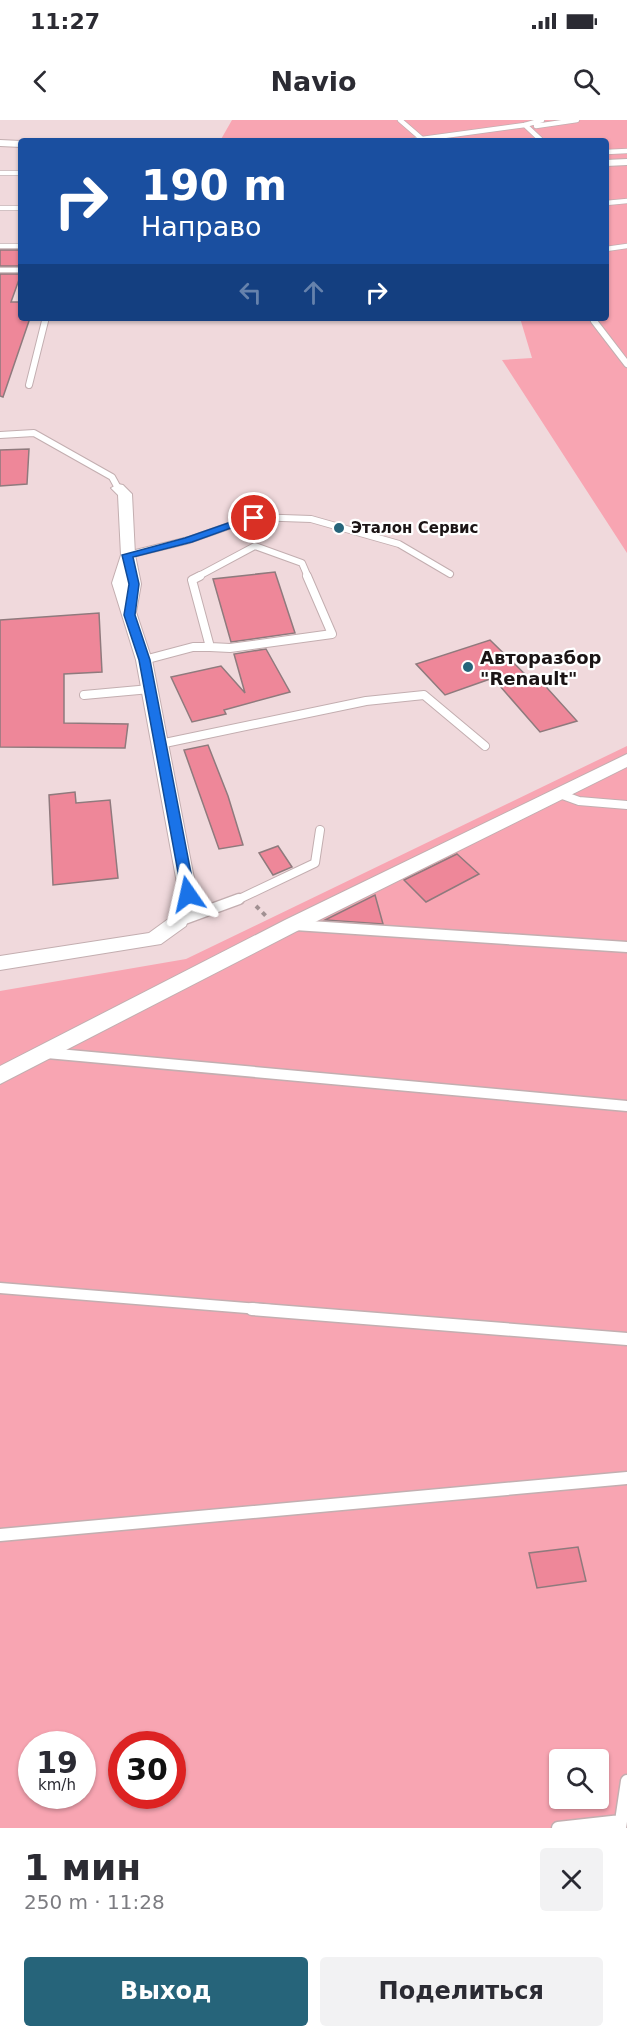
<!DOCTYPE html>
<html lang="ru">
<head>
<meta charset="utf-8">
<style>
	body { margin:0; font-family:"DejaVu Sans",sans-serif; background:#f2f2f3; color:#2b2b33; height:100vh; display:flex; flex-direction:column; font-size:22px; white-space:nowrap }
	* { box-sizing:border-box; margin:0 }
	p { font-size:20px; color:#7c7c81 }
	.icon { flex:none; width:33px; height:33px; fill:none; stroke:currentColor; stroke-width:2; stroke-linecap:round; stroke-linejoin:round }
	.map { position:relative; height:1708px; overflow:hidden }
	.side { display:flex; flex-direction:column; background:#fff; flex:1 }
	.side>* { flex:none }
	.top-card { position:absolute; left:18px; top:18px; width:591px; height:183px; border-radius:6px; box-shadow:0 2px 4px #0004; background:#1a4fa0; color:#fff; overflow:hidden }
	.tools { position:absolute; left:549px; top:1629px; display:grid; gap:12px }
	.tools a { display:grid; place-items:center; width:60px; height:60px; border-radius:6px; background:#fff; box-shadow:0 2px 4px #0004; font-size:30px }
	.speed { position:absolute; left:18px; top:1611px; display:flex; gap:12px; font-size:30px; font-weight:700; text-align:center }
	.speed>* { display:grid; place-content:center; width:78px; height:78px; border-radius:50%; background:#fff; box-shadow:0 2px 4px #0004; line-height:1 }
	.speed small { font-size:15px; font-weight:400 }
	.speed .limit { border:9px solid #d22; background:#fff; color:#111 }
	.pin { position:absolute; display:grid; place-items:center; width:51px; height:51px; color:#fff; margin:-26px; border:3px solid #fff; border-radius:50%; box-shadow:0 2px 6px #0007 }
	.me { position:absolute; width:66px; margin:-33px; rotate:349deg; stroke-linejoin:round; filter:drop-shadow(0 0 4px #0008) }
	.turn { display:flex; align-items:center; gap:21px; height:126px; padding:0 24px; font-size:27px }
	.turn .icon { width:78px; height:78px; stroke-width:2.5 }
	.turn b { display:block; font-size:42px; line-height:51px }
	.lanes { display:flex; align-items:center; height:57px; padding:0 24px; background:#0003; justify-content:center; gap:30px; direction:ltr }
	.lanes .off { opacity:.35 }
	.round { display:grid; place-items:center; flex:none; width:63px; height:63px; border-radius:6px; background:#f2f2f3 }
	.overview { display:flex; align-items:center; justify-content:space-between; height:102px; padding:0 24px }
	h1 { font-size:36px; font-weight:700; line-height:45px }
	.cta { display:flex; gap:12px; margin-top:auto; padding:12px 24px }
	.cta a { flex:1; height:69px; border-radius:6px; background:#26647a; color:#fff; font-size:24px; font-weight:700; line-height:69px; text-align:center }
	.cta a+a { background:#f2f2f3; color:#2b2b33 }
	.status { display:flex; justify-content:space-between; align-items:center; height:42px; padding:0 30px; background:#fff; direction:ltr }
	.status svg { height:16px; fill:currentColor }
	header { display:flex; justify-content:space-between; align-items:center; height:78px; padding:0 24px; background:#fff; font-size:27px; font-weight:700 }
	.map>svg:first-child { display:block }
	.green { fill:#f8a5b2; fill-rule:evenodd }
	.building { fill:#ee8799; stroke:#8f7a7d; stroke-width:1.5 }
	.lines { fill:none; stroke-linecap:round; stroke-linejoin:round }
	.lane-far4-casing { stroke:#c3aeb0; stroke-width:6 }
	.lane-far3-casing { stroke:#c3aeb0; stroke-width:8 }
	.lane-far2-casing { stroke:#c3aeb0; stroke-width:10 }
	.lane-far1-casing { stroke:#c3aeb0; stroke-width:13 }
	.lane-casing { stroke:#c3aeb0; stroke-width:15 }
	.street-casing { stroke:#c3aeb0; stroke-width:2 }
	.path { stroke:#a19092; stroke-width:4; stroke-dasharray:4.5 4.5; stroke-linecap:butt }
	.lane-far4 { stroke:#fff; stroke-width:4.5 }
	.lane-far3 { stroke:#fff; stroke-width:6 }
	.lane-far2 { stroke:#fff; stroke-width:8 }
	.lane-far1 { stroke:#fff; stroke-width:10 }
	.lane { stroke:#fff; stroke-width:12 }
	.street { fill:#fff; fill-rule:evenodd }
	.route { fill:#1a73e8; stroke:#114b97; stroke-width:1.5 }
	.poi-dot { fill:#26647a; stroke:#fff; stroke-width:2 }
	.labels { text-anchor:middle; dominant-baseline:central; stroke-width:4.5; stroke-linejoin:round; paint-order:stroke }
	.far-poi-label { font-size:15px; font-weight:bold; fill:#1b1415; stroke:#fff; text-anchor:start }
	.poi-label { font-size:18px; font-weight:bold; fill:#1b1415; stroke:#fff; text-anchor:start }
</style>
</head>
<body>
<div class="status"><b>11:27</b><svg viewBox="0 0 49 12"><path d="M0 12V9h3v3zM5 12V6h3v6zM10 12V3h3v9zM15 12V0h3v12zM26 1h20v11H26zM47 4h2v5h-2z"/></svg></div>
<header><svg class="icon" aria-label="back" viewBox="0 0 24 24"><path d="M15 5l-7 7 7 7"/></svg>Navio<svg class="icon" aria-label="search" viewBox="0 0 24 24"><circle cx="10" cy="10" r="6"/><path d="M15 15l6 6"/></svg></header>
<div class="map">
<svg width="627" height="1708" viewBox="0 0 627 1708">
	<rect width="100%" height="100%" fill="#f0d9dc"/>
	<path class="green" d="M232,0H627V433L502,240L532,238L520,198H606V21H220Z
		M627,626V1708H0V871L186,839ZM32,1624H82V1676H32ZM122,1624H172V1676H122ZM560,1640H598V1678H560Z"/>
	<path class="building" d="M0,130H21V146H0Z
		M0,154H21L11,182H21V198H30L3,277L0,276Z
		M29,329L27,364L0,366V330Z
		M275,452L295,513L231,522L213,459Z
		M99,493L102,552L64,554V603L128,604L125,628L0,627V500Z
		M490,520L532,561L539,559L577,601L540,612L493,558L445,575L416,544Z
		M266,529L290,572L224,590L226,594L192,602L171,557L221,546L245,573L234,534Z
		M208,625L228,676L243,725L219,729L184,630Z
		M75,672L76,683L110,680L118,758L53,765L49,675Z
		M278,726L292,747L273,755L259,733Z
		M457,734L479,754L426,782L404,760Z
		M375,775L383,804L325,800Z
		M578,1427L586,1461L537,1468L529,1433Z"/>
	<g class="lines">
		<defs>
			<path id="lane-far4" d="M400,0L422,19L525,5L542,0
				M525,5L542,21
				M536,6L577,0
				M410,21L422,19
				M606,32L627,31
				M0,53H21
				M606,83L627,81
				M0,88H21
				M0,126H21
				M606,129L627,126
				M0,150H21
				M592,198L595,202
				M45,202L46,198"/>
			<path id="lane-far3" d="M594,201L627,244
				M29,265L45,201
				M0,315L34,313L112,357L118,368
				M128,435L189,420L254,397L311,399L399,424L450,454
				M197,457L255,426L302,443L308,457"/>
			<path id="lane-far2" d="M200,456L192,460L210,527
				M210,527L230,528L332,514L307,456
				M144,540L193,527H210
				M84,575L150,569
				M160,624L366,581L424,575L485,626
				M557,673L579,681L627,685
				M235,781L315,743L320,710"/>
			<path id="lane-far1" d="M179,801L239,779
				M295,805L627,827
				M47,933L627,986
				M0,1168L271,1190"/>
			<path id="lane" d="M252,1189L627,1219
				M0,1415L627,1358
				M558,1708L621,1701
				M620,1708L627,1661"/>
			<path id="street" d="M0,20L21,21V27L0,26Z
				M627,39V45L606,46V40Z
				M118,364L123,365L132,374L135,435L141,464L136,492L152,540L197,774L186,806L161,824L0,850V836L149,813L171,797L179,774L136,540L112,463L121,435L118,375L111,368Z
				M627,634V647L299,810L0,964V946L285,800Z"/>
		</defs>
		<use href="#lane-far4" class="lane-far4-casing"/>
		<use href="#lane-far3" class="lane-far3-casing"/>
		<use href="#lane-far2" class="lane-far2-casing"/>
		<use href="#lane-far1" class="lane-far1-casing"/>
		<use href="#lane" class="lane-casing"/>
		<use href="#street" class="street-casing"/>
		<path class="path" d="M256,786L267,797"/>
		<use href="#lane-far4" class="lane-far4"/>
		<use href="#lane-far3" class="lane-far3"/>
		<use href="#lane-far2" class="lane-far2"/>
		<use href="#lane-far1" class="lane-far1"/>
		<use href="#lane" class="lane"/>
		<use href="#street" class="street"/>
	</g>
	<path class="route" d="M251,395L259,398L192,422L133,437L139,464L135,495L150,540L195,774L188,779L182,774L139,540L124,495L129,464L122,435L185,418Z"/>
	<g class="poi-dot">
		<circle cx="339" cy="408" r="6"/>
		<circle cx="468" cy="547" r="6"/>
	</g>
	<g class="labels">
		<g class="far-poi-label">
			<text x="351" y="408">Эталон Сервис</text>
		</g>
		<g class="poi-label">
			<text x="480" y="537">Авторазбор<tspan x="480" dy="21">"Renault"</tspan></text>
		</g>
	</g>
</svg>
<div class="tools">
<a><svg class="icon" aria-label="search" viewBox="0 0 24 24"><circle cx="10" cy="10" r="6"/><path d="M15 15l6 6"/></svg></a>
</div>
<div class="speed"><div>19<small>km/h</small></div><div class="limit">30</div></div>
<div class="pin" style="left:254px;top:398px;background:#d93025"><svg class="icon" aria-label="arrive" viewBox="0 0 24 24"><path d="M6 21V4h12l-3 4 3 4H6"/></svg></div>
<svg class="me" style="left:188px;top:774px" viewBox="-20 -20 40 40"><path d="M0-17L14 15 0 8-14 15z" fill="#1a73e8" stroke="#fff" stroke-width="4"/></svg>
<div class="top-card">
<div class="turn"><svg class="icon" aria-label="right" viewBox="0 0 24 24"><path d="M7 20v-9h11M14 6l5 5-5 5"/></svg><div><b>190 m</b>Направо</div></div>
<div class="lanes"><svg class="icon off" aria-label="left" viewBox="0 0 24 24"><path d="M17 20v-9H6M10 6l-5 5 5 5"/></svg><svg class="icon off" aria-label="ahead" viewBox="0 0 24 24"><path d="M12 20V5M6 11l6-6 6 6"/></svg><svg class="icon" aria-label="right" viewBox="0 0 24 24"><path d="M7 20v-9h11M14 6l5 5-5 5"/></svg></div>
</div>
</div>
<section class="side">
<div class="overview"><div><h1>1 мин</h1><p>250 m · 11:28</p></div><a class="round"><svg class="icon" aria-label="close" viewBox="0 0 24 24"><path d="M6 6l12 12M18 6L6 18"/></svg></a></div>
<div class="cta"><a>Выход</a><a>Поделиться</a></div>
</section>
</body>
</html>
